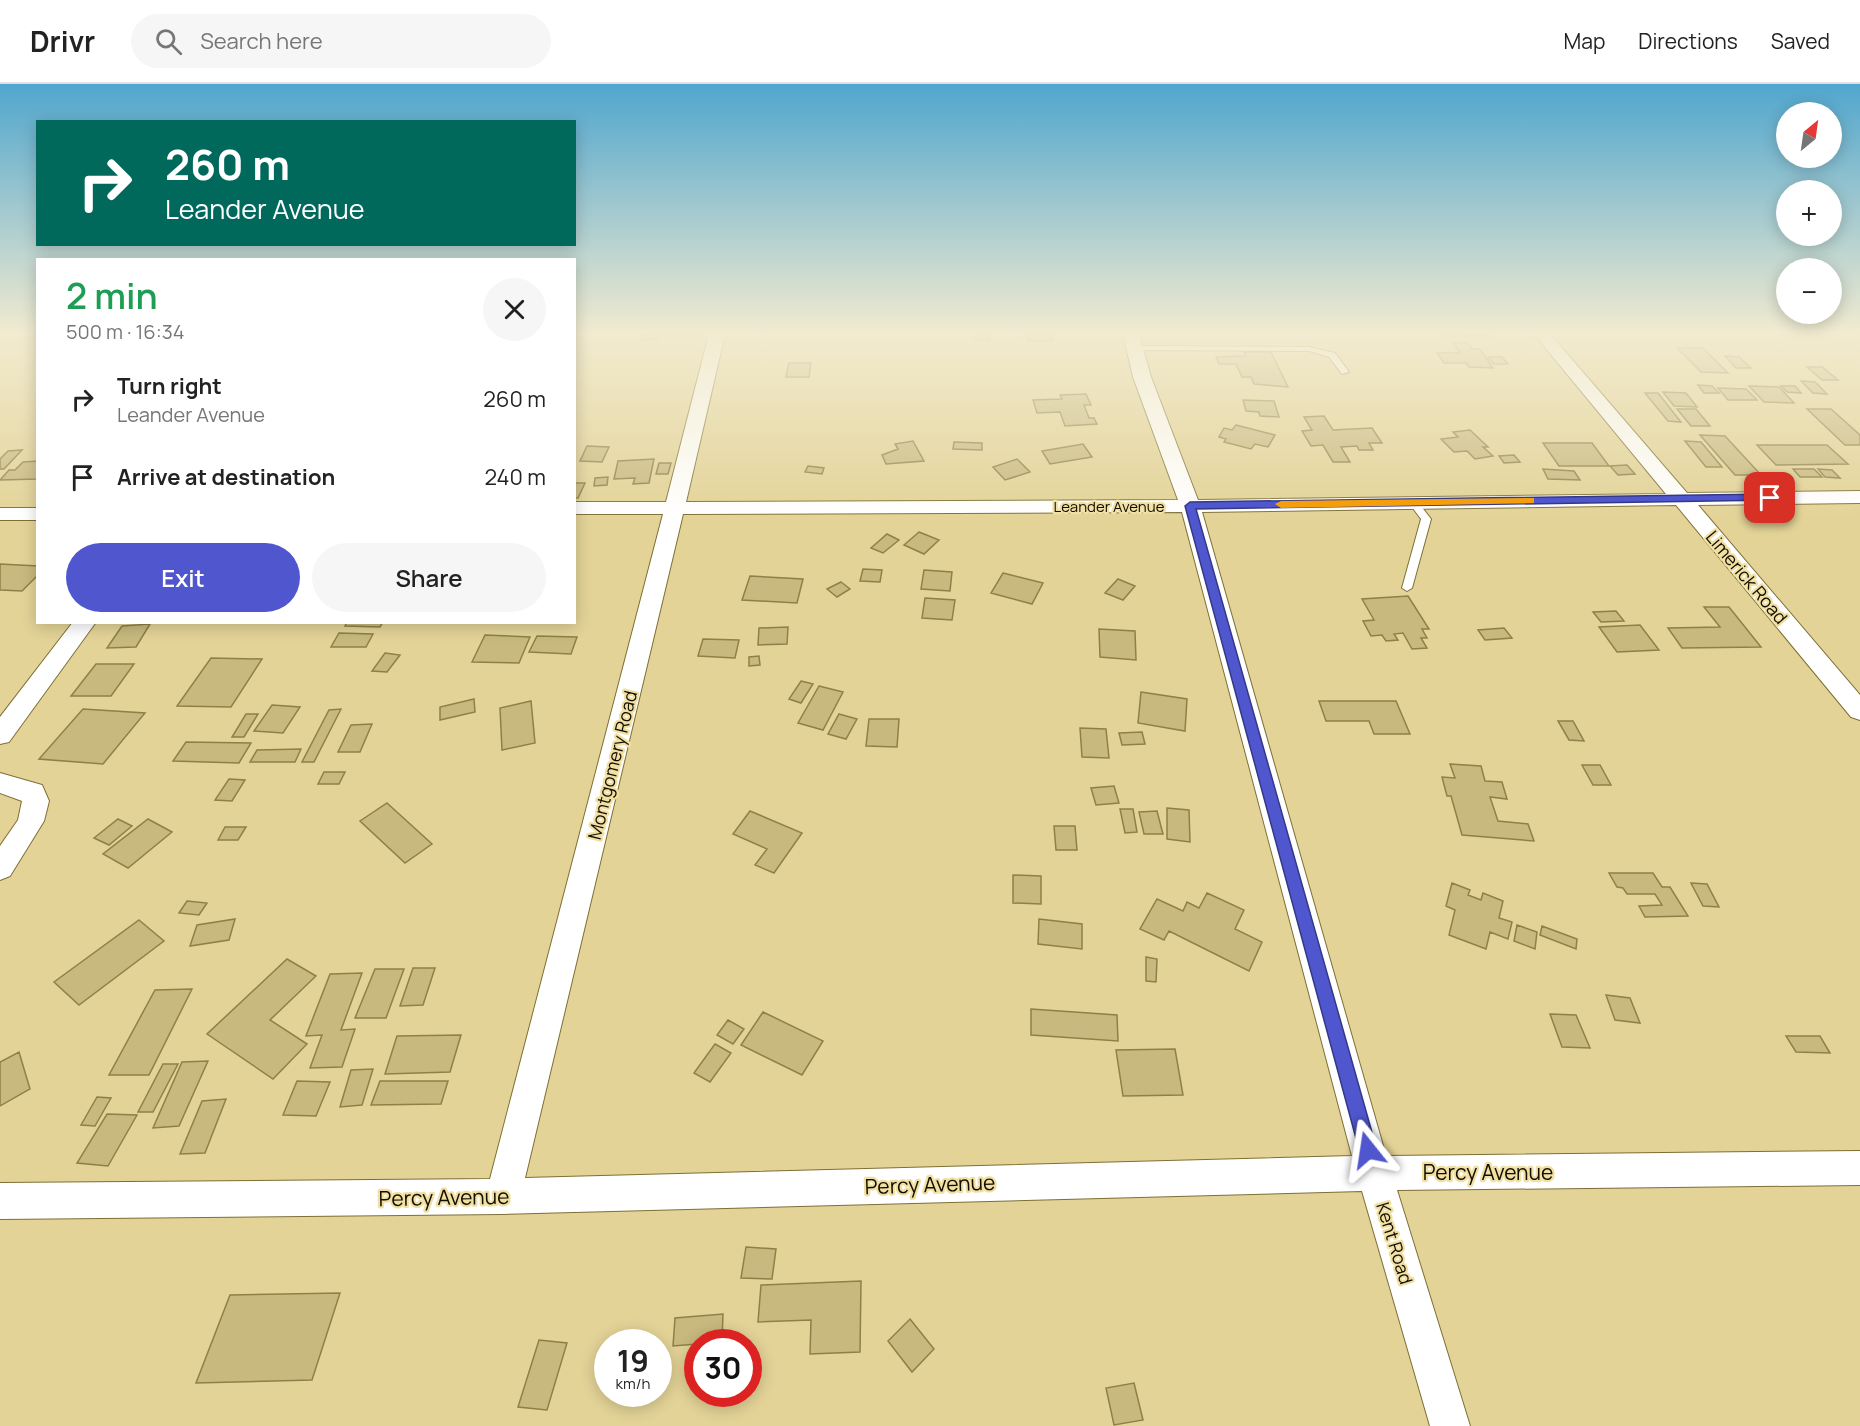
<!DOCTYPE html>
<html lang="en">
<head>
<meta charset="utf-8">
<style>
	body { margin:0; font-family:Manrope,sans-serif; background:#f6f6f6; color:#222; height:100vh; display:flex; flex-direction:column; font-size:22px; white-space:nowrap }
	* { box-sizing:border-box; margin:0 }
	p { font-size:20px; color:#767676 }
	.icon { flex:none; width:33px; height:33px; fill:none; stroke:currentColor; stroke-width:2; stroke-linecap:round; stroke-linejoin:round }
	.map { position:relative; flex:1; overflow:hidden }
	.side { position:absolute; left:36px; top:174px; width:540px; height:366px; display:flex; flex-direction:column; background:#fff; border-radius:0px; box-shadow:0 3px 15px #0003 }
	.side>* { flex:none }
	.hud { position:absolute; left:36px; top:36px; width:540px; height:126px; border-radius:0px; box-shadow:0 3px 15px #0003; background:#00695c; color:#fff; overflow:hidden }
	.needle { width:39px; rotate:29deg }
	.tools { position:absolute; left:1776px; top:18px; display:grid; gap:12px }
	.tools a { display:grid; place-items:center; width:66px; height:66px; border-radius:50%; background:#fff; box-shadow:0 3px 15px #0003; font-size:30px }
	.speed { position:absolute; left:594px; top:1245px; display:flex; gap:12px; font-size:30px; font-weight:700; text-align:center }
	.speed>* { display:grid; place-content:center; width:78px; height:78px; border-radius:50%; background:#fff; box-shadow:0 3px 15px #0003; line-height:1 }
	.speed small { font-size:15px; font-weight:400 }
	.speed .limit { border:9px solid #d22; background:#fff; color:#111 }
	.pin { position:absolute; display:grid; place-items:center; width:51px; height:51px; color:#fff; margin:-26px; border-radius:12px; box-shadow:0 3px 9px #0006 }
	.me { position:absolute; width:66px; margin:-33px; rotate:345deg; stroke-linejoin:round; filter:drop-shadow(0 0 4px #0008) }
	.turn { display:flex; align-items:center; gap:21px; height:126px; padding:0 30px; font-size:27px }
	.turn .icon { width:78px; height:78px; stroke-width:2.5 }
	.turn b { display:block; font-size:42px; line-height:51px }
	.round { display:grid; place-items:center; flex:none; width:63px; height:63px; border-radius:32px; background:#f6f6f6 }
	.overview { display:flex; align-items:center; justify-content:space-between; height:102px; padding:0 30px }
	h1 { font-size:36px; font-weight:600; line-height:45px; color:#1e9e55 }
	.primary-button { display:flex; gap:12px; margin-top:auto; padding:12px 30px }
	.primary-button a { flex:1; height:69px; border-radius:36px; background:#5057ce; color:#fff; font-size:24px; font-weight:600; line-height:69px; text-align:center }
	.primary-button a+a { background:#f6f6f6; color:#222 }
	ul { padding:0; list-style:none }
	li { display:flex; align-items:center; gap:18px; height:78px; padding:0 30px }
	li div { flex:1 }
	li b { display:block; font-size:22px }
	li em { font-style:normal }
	header { display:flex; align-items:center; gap:36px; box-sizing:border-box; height:84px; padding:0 30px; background:#fff; border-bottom:2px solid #e0e0e0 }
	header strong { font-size:28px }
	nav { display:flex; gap:33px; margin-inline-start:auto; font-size:21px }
	.search { width:420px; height:54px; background:#f6f6f6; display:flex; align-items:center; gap:15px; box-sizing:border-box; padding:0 21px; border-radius:33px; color:#767676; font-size:22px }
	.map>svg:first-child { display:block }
	.building { fill:#c8b97e; stroke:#8f8047; stroke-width:1.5 }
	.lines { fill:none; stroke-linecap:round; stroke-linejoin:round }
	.lane-casing { stroke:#7e6f35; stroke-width:2 }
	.street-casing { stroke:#7e6f35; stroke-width:2 }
	.lane { fill:#fff; fill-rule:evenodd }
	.street { fill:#fff; fill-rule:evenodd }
	.route { fill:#5057ce; stroke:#343986; stroke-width:1.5 }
	.slow { fill:#f59e0b }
	.labels { text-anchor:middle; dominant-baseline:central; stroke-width:4.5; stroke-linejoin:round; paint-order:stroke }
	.far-street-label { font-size:15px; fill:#130d00; stroke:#f0e0a3 }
	.street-label { font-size:18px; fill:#130d00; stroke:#f0e0a3 }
	.near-street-label { font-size:21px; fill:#130d00; stroke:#f0e0a3 }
</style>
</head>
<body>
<header>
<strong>Drivr</strong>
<div class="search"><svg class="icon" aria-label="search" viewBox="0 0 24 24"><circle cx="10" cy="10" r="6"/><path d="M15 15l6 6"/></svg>Search here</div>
<nav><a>Map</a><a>Directions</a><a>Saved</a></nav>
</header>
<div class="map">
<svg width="1860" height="1342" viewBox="0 0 1860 1342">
	<rect width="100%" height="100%" fill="#e3d397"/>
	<path class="building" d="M659,250V255L641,256V251Z
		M668,250H704L703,254H667Z
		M975,250H990L989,257L974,256Z
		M1028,250H1051L1052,257H1028Z
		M1440,250H1486L1489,252L1442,253Z
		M1453,259H1468L1472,265H1480L1493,284L1469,283L1466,279H1444L1437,269H1460Z
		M1677,264H1703L1728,289L1701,288Z
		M1244,268H1271L1288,303L1254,300L1251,293H1242L1236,280H1219L1216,273L1246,272Z
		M1725,272L1739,273L1751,284H1736Z
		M1488,273H1502L1508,280H1494Z
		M789,279H811L809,293H786Z
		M1807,283H1822L1838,296H1822Z
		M1801,297L1815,298L1827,310L1813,309Z
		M1698,301L1712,302L1719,309H1704Z
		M1749,302L1779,303L1794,319L1764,318Z
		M1781,302H1795L1801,309L1787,308Z
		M1718,304L1746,305L1757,316H1728Z
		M1663,308L1686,309L1697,323L1674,322Z
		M1645,309H1658L1681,338L1668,337Z
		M1086,310L1091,321H1084L1089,334H1094L1097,340L1065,342L1060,328L1037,329L1033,316L1062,315L1060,311Z
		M1243,316L1274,317L1279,333L1260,332L1259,328L1246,327Z
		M1677,325H1696L1710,342H1691Z
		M1807,325H1831L1860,351V361H1845Z
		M1324,332L1333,346L1372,344L1382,359H1369L1373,366H1359L1357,362L1341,363L1350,378H1333L1323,361L1311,362L1302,347L1312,346L1304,333Z
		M1236,341L1275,351L1268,363L1255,360L1251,365L1224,358L1226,355L1219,353L1224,344L1232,346Z
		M1470,346L1488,363H1483L1493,372L1475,375L1467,367L1454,368L1441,355L1458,353L1453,348Z
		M1700,351L1725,352L1761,391H1735Z
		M913,357L924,377L886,380L882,371L898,365L895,360Z
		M1685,357L1701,358L1722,383H1706Z
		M954,358L982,359V366L953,365Z
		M1543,359H1592L1609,382H1559Z
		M1083,360L1092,373L1050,380L1042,367Z
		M1757,361H1827L1848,380L1776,381Z
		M587,362L609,363L602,378L580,377Z
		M22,366L4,385H0V375L8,367Z
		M1514,371L1520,378L1504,379L1499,372Z
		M654,375L649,399L633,400L635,394L614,395L618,377Z
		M1017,375L1030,388L1005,396L993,383Z
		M38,377V395L0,396L9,386H15L23,378Z
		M659,379H671L668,390H656Z
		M1627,381L1635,390L1618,391L1610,382Z
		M808,382L824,384L822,390L805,388Z
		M1543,385L1574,387L1580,396L1548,395Z
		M1793,385H1814L1822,393H1800Z
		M1818,385L1832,386L1840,394L1825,393Z
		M608,393L607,401L594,402L595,394Z
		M574,399H585L578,414H574Z
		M919,448L939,456L924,470L904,461Z
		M887,450L899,456L883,469L871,464Z
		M0,480L38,482V491L22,507L0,506Z
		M863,485L882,486L880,498L860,497Z
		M924,486L952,488L950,507L921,505Z
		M1003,489L1043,499L1032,520L991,509Z
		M750,492L803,495L797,519L742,516Z
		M1118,495L1135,502L1123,516L1105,509Z
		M841,498L850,505L837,513L827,505Z
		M1408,512L1429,545H1422L1427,554H1421L1427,564L1412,565L1403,549L1394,550L1398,556L1386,557L1382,551L1371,552L1363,537L1374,536L1362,515Z
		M925,514L955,516L952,536L922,534Z
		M1704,523H1729L1761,563L1682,564L1668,544L1720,543Z
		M1616,527L1624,537L1601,538L1593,528Z
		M347,538H383L380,543L345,542Z
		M150,540L136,563L107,564L122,542Z
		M1640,541L1659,566L1617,568L1599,543Z
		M788,543L787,560L758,561L759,544Z
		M1504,544L1512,554L1485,556L1478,546Z
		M1099,545L1135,547L1136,576L1100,573Z
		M339,549L373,550L366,563H331Z
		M485,551L530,553L519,579L472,578Z
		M537,552L577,553L571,570L529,568Z
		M703,555L739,556L735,574L698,572Z
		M385,569L400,571L387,588L372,587Z
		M759,572L760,581L749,582V573Z
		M211,574L262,575L231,623L177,622Z
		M96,580H134L111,612H71Z
		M801,597L813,600L801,619L789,615Z
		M819,602L843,608L823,646L798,639Z
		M1141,608L1187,615L1185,647L1138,639Z
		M474,615L475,628L440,636V623Z
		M531,617L535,659L502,666L500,624Z
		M1319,617H1396L1410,650H1374L1369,637H1326Z
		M272,621L300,623L283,649L254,647Z
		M83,625L145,629L103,680L39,675Z
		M341,625L314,678H302L329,626Z
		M246,630H258L244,653H232Z
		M839,630L857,635L846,655L828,650Z
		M869,635H899L897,663L866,662Z
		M1558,637H1573L1584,657L1569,656Z
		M372,640L360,668H338L351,641Z
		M1080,644L1106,645L1109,674L1082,673Z
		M1142,648L1145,660L1122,661L1119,649Z
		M186,658L251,659L239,679L173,677Z
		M301,665L295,678H250L257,666Z
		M1450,680L1481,682L1485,697L1502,698L1507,715L1490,713L1498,737L1528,740L1534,757L1462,751L1451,712H1447L1442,693L1455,694Z
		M1582,681H1600L1611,701H1593Z
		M324,688H345L339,700H318Z
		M229,695L245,696L232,717L215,716Z
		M1114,702L1119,719L1096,721L1091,704Z
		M387,719L432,760L405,779L360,737Z
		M1167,724L1189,726L1190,758L1167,755Z
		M1120,725H1133L1137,748L1125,749Z
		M750,727L802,749L774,789L755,781L767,765L733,750Z
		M1157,727L1163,750H1144L1139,728Z
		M118,735L132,742L109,761L94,754Z
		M148,735L172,748L128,784L103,770Z
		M1054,742H1075L1077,766H1056Z
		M225,743H246L238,756H218Z
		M1609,789H1653L1662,803H1670L1688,832L1645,833L1639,822L1662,821L1655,810H1627L1623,804L1617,803Z
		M1013,791L1041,792V820L1013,819Z
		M1452,799L1470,806L1468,811L1481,816L1483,809L1503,817L1499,834L1512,838L1508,855L1490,848L1486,865L1449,851L1455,826L1446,822Z
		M1691,799L1707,800L1719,823L1703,822Z
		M1207,809L1244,826L1235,845L1262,858L1249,887L1169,847L1164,856L1140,845L1157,815L1183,827L1187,818L1199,824Z
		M187,817L207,819L199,831L179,829Z
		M235,835L229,856L190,862L197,841Z
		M1039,835L1082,840V865L1038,860Z
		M139,836L164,857L79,921L54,898Z
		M1517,841L1537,848L1535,865L1514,857Z
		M1542,842L1577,855L1576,865L1540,851Z
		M1146,873L1157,875L1156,898L1146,897Z
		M287,875L316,892L270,936L307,960L273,995L207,950Z
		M413,884H435L423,921L400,922Z
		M375,885H404L386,934H355Z
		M362,889L341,946L355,945L342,983L310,984L322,951L306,952L330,890Z
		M192,905L149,991H109L155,906Z
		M1606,911L1630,914L1640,939L1615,936Z
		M1031,925L1117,931L1118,957L1031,951Z
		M763,928L823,957L802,991L741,961Z
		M1550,930L1576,931L1590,964L1562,963Z
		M728,936L744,945L733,960L717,951Z
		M461,951L450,988L385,990L397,952Z
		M1786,952H1820L1830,969L1796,968Z
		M715,960L731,969L710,998L694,989Z
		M1175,965L1183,1011L1123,1012L1116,966Z
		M19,968L30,1005L0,1022V978Z
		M208,977L179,1042L153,1044L182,978Z
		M163,980H178L153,1028H138Z
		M373,985L362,1021L340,1023L351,986Z
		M297,997L330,998L316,1032L283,1031Z
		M380,997H448L441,1020L371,1021Z
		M97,1013L111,1014L95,1042L81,1041Z
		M226,1015L205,1069L180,1070L202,1017Z
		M107,1030L137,1031L108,1082L77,1079Z
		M746,1163L776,1165L772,1195L741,1194Z
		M861,1197L860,1268L810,1270L811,1236L758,1238L761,1201Z
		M340,1209L312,1296L196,1299L230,1211Z
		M723,1230L722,1258L673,1262L675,1234Z
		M910,1235L934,1265L912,1288L888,1257Z
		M539,1256L567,1259L547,1326L518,1323Z
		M1134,1299L1143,1336L1114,1341L1106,1304Z"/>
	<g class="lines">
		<defs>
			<path id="lane" d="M1131,262L1309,263L1335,269L1349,288L1342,290L1329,273L1309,267L1134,266L1130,264Z
				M1414,416L1417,417L1431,435L1412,504L1407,507L1402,504L1421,435L1409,419Z"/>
			<path id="street" d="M709,250H725L686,418L1178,416L1133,293L1123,250H1139L1151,293L1198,416L1666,410L1534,250H1550L1687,409L1860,407V419L1698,421L1860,611V636L1851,633L1676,421L1202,428L1386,1072L1860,1067V1101L1397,1106L1470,1342H1430L1362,1107L503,1130L0,1135V1099L490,1095L663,430H574V418H666ZM1182,428L1352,1072L525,1094L683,430Z
				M0,424H38V436H0Z
				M73,538H96L9,658L0,660V633Z
				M0,689L42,701L49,717L44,737L10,792L0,796V762L18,736L22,717L0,709Z"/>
		</defs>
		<use href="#lane" class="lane-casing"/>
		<use href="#street" class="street-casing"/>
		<use href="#lane" class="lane"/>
		<use href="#street" class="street"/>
	</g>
	<linearGradient id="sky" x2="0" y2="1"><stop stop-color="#50a6ce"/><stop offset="0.57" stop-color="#f2ebd0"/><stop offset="1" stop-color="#f2ebd0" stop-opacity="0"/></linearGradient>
	<rect width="1860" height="437" fill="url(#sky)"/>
	<path class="route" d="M1770,410L1774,411V416L1196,425L1377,1066L1374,1073L1368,1075L1361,1073L1185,422L1190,418Z"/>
	<path class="slow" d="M1530,414H1534V419L1281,424L1275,420L1281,417Z"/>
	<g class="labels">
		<g class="far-street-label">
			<text x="1109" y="422">Leander Avenue</text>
		</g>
		<g class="street-label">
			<text transform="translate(1747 493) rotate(50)">Limerick Road</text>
			<text transform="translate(612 681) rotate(-76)">Montgomery Road</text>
			<text transform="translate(1395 1159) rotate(73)">Kent Road</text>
		</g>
		<g class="near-street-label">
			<text x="1488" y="1088">Percy Avenue</text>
			<text transform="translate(930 1100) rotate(-2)">Percy Avenue</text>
			<text transform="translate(444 1113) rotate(-1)">Percy Avenue</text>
		</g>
	</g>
</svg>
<div class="tools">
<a><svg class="needle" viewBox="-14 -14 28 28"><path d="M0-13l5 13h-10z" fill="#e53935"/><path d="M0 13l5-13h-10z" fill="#767676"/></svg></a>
<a>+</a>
<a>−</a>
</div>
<div class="speed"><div>19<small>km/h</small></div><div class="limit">30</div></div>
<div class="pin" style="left:1770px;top:414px;background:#d93025"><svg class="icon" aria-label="arrive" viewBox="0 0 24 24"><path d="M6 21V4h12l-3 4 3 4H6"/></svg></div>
<svg class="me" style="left:1368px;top:1066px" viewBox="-20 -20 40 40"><path d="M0-17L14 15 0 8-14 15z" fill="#5057ce" stroke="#fff" stroke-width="4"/></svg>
<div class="hud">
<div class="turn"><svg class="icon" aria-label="right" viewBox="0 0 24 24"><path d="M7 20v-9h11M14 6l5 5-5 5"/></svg><div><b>260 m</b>Leander Avenue</div></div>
</div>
<section class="side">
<div class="overview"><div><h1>2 min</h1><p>500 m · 16:34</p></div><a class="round"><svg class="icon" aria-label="close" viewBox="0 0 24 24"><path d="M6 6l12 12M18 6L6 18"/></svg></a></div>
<ul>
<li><svg class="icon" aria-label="right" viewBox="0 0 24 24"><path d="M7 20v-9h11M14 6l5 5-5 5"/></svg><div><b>Turn right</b><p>Leander Avenue</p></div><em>260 m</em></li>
<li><svg class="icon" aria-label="arrive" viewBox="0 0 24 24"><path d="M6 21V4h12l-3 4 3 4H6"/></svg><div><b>Arrive at destination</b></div><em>240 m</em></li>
</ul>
<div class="primary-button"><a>Exit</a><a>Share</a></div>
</section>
</div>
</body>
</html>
